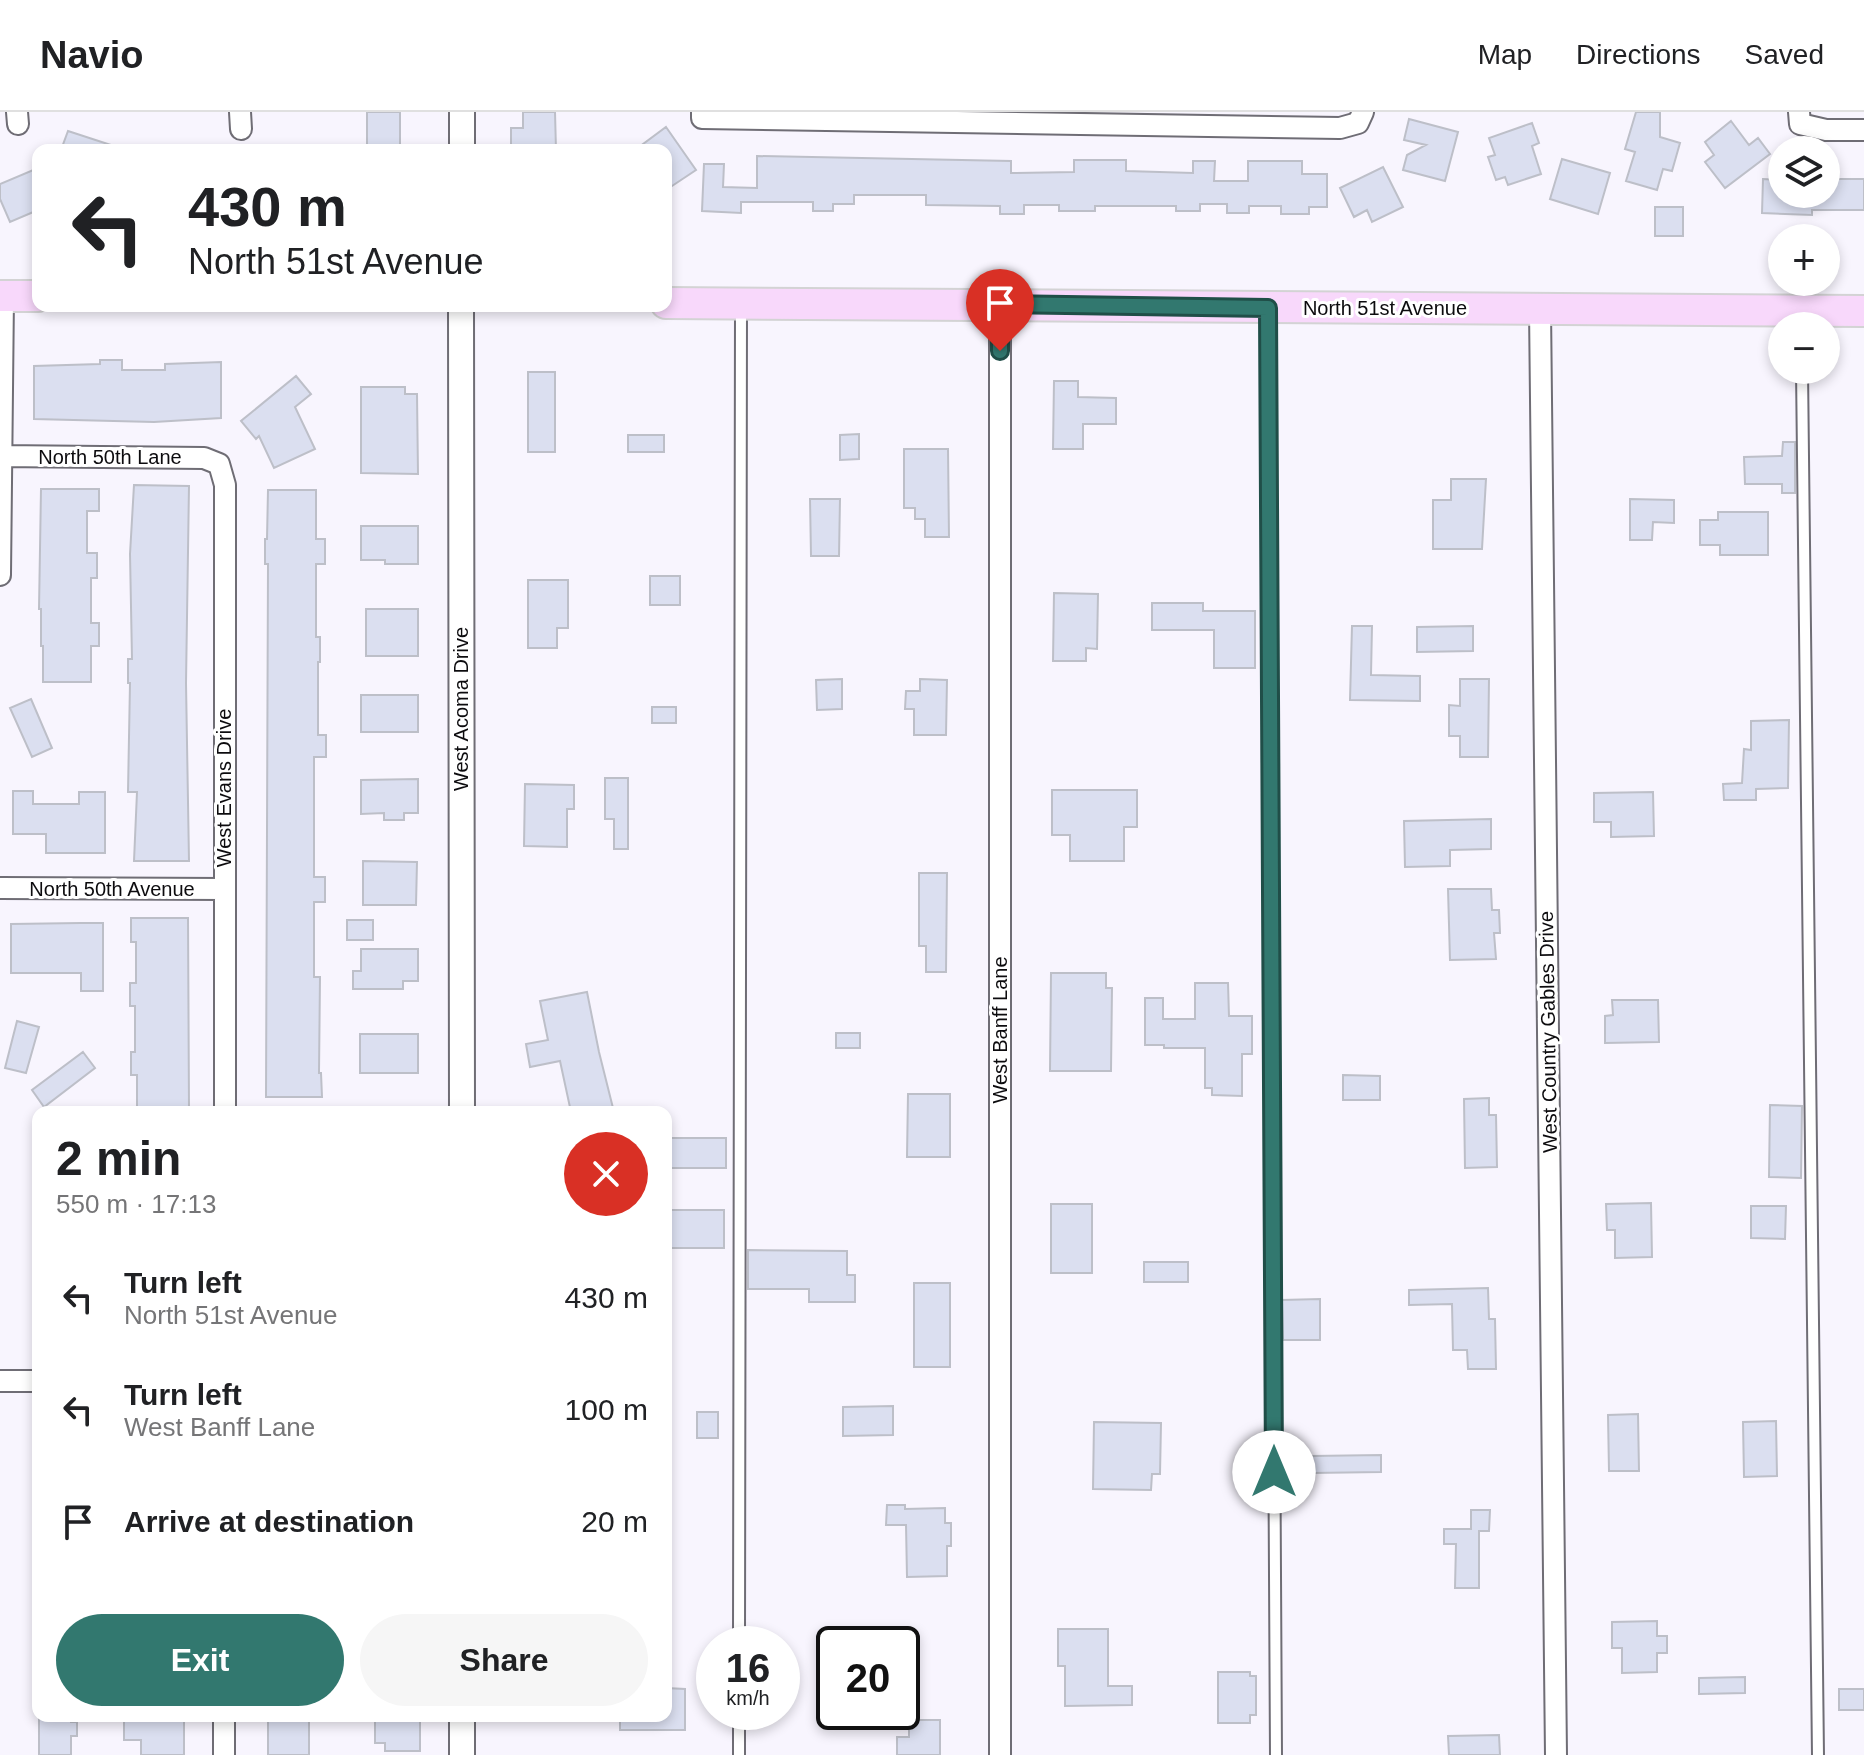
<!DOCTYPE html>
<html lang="en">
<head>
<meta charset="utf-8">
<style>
	body { margin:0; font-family:Helvetica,sans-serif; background:#f6f6f6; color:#202124; height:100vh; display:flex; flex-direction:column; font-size:30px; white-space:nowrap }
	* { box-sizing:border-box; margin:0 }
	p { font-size:26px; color:#757577 }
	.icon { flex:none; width:44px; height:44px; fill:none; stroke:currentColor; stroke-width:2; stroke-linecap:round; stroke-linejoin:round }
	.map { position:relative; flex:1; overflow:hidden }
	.drawer { position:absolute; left:32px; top:994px; width:640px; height:616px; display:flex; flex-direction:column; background:#fff; border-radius:16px; box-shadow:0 4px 12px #0003 }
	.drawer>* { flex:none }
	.top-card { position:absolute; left:32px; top:32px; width:640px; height:168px; border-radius:16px; box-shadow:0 4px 12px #0003; background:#fff; color:#202124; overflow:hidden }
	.fabs { position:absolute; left:1768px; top:24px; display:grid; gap:16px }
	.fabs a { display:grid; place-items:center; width:72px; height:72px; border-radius:50%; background:#fff; box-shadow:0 4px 12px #0003; font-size:40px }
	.speed { position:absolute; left:696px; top:1514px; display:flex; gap:16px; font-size:40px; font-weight:700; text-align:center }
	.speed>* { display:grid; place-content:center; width:104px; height:104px; border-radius:50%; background:#fff; box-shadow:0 4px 12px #0003; line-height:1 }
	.speed small { font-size:20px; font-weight:400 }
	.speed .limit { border:4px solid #111; border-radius:12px; background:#fff; color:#111 }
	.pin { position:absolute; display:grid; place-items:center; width:68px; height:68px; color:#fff; margin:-82px -34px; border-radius:50% 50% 50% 0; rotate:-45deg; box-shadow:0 0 8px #0007 }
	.pin .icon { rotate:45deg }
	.me { position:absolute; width:88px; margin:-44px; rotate:0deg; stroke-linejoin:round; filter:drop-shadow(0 0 6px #0008) }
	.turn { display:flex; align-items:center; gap:28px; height:168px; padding:0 24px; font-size:36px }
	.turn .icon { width:104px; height:104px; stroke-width:2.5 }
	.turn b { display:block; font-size:56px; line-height:68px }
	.round { display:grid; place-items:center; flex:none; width:84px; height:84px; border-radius:42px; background:#f6f6f6 }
	.head { display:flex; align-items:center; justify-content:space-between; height:136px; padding:0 24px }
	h1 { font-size:48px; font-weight:800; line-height:60px }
	.primary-button { display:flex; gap:16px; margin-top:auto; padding:16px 24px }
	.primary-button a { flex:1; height:92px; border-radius:48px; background:#32786f; color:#fff; font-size:32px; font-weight:800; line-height:92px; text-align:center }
	.primary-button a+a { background:#f6f6f6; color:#202124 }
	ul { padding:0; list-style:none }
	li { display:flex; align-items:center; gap:24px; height:112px; padding:0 24px }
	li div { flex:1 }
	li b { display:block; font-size:30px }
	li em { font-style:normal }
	header { display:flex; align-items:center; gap:48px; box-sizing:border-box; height:112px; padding:0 40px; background:#fff; border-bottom:2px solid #e0e0e0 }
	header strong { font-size:38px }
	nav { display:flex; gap:44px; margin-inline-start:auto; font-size:28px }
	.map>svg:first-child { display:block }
	.building { fill:#dbdff0; stroke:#bdbfc8; stroke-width:2 }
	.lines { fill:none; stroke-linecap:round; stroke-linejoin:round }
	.service-casing { stroke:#6f6d75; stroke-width:14 }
	.minor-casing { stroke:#6f6d75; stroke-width:24 }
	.tertiary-casing { stroke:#6f6d75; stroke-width:28 }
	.primary-casing { stroke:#d3d3d4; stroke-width:34 }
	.service { stroke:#fff; stroke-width:10 }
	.minor { stroke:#fff; stroke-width:20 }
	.tertiary { stroke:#fff; stroke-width:24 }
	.primary { stroke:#f8d8fb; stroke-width:30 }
	.route-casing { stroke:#204e48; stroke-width:20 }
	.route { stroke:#32786f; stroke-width:14 }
	.labels { text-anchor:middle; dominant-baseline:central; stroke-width:6; stroke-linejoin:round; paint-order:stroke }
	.street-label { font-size:20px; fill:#0c0b0e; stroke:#fff }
</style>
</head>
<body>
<header>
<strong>Navio</strong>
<nav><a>Map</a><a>Directions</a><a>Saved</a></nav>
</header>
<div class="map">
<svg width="1864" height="1643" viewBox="0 0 1864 1643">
	<rect width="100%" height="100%" fill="#f8f5fe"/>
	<path class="building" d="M367,0H400V38H367Z
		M523,0H555L556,38H511V16H523Z
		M1636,0H1660V25L1680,31L1672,59L1663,57L1657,78L1626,69L1635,40L1625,37Z
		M1409,7L1458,20L1445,69L1403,58L1407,43L1426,33L1404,28Z
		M1731,9L1749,33L1758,26L1770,42L1725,76L1705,50L1714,43L1705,30Z
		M1532,11L1539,31L1532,34L1541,62L1508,73L1505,65L1496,68L1488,45L1495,43L1489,26Z
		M666,15L696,58L666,78V38H635Z
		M68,19L117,35V38H61Z
		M757,44L1011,49V61L1074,60V48H1126V59L1193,61V49H1215L1214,69H1248V49H1302V62H1327V95H1309V102H1281V94H1249V101H1227V92H1200V99H1176V94H1095V99H1059V93H1024V102H1000V94L926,93V83H854V92H833V99H813V90H741V101L702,99L704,52H724L723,75L757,76Z
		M1562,47L1610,61L1598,102L1550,87Z
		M1383,55L1403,95L1372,110L1367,98L1354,105L1340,76Z
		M38,56V98L10,110L0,87V72Z
		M1763,67L1782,68V82H1826V67H1864V98H1812V103L1762,101Z
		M1655,95H1683V124H1655Z
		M100,248H122V258H165V252L221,250V306L154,310L34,307V254L100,252Z
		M528,260H555V340H528Z
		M296,264L311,282L295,295L315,337L274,356L259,324L256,327L241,309Z
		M1054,269H1078V285L1116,286V312H1083V337H1053Z
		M361,275H405V282H417L418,362L361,361Z
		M859,322V347L840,348V323Z
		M628,323H664V340H628Z
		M1783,330H1795V381H1782V372H1745L1744,345L1782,344Z
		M904,337H948L949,425H925V407H915V396H904Z
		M1451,367H1486L1482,437H1433V388H1451Z
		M134,373L189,374L186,571L189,749H134L137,680H128L130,571H128V547H132L130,442Z
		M41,377H99V399H87V441H97V466H91V511H99V534H91V570H43V534H41V497H39Z
		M268,378H316V427H325V452H316V525H320V550H318V623H326V645H314V765H325V790H314V865H320L319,961H321L322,985H266L268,452H265V427H267Z
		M810,387H840L839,444H811Z
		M1630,387L1674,388V411L1653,410L1652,428H1630Z
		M1718,400H1768V443H1720V433H1700V408H1718Z
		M361,414H418V452H385V448H361Z
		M650,464H680V493H650Z
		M528,468H568V516H557V536H528Z
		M1054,481L1098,482L1097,537L1086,536V549H1053Z
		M1152,491H1203V499H1255V556H1214V518H1152Z
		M366,497H418V544H366Z
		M1352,514H1372L1371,563L1420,564V589L1350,588Z
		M1473,514V539L1417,540V515Z
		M842,567V597L817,598L816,568Z
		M920,567L947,568L946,623H914V597H905L906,579H920Z
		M1460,567H1489L1488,645H1460V624H1449V593L1460,594Z
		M361,583H418V620H361Z
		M31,587L52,636L32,645L10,596Z
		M652,595H676V611H652Z
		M1789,608L1788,676L1756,677V688H1724L1723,672L1742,671L1744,637L1751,638V609Z
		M605,666H628V737H614V707H605Z
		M418,667V701H404V708H384V701L361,702V668Z
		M525,672L574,673V697H567V735L524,734Z
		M1052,678H1137V715H1124V749H1070V723H1052Z
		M13,679H33V692H79V680H105V741H46V722H13Z
		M1653,680L1654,724L1611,725V710H1594V681Z
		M1491,707V737L1450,738V754L1405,755L1404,709Z
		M363,749L417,750L416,793H363Z
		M919,761H947L946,860H926V834H919Z
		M1448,777H1491L1492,798H1499L1500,821H1494L1496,847L1450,848Z
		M131,806H188L189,997H137V963H131V940H135V894H130V871H136V830H131Z
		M347,808H373V828H347Z
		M81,811H103V879H81V861H11V812Z
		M361,837H418V869H403V877H353V859H361Z
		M1051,861H1106V876H1112L1111,959H1050Z
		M1195,871H1228L1229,904H1252V942H1242V984L1212,983V976H1205V936H1164V933H1145V886H1163V907H1195Z
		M587,880L599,940L614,1000H571L560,949L530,955L526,932L548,928L540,889Z
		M1612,888H1658L1659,930L1605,931V904L1613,903Z
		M17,909L39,915L26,961L5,956Z
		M836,921H860V936H836Z
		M360,922H418V961H360Z
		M83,940L95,956L44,995L32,978Z
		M1343,963L1380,964V988H1343Z
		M908,982H950V1045H907Z
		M1489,986V1003H1496L1497,1055L1465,1056L1464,987Z
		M1770,993L1802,994L1801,1066L1769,1065Z
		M666,1026H726V1056H666Z
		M1651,1091L1652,1145L1615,1146V1118H1607L1606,1092Z
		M1051,1092H1092V1161H1051Z
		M1751,1094H1786L1785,1127L1751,1126Z
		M666,1098H724V1136H666Z
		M748,1138L847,1139V1163H855V1190H809V1177H748Z
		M1144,1150H1188V1170H1144Z
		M914,1171H950V1255H914Z
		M1488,1176L1489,1207H1495L1496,1257H1468L1467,1238H1453L1452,1192L1409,1193V1178Z
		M1320,1187V1228H1283L1282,1188Z
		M893,1294V1323L843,1324V1295Z
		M697,1300H718V1326H697Z
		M1638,1302L1639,1359H1609L1608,1303Z
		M1776,1309L1777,1364L1744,1365L1743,1310Z
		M1094,1310L1161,1311L1160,1362H1152L1151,1378L1093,1377Z
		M1381,1343V1360L1312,1361V1344Z
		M887,1393H905V1397L945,1396V1411H951V1434H947V1464L907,1465L906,1413H886Z
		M1471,1398H1490L1489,1419H1479V1476H1455L1456,1432H1444V1417H1471Z
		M1657,1509V1524H1667V1541H1657V1560L1622,1561V1536H1612V1510Z
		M1058,1517H1108V1574H1132V1593L1065,1594V1554H1058Z
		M1218,1560H1250V1564H1256V1603H1250V1611H1218Z
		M1745,1565V1581L1699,1582V1566Z
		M666,1576L685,1577V1618H620V1604H666Z
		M1839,1577H1864V1598H1839Z
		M39,1604H71V1610H77V1624H71V1643H39Z
		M184,1604V1643H141V1628H124V1605Z
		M268,1604H309V1643H268Z
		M375,1604H420V1639H385V1631H375Z
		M909,1608H940V1643H897V1625H909Z
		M1499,1623L1500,1643H1449L1448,1624Z"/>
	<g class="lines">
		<defs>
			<path id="service" d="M1268,198L1276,1643
				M1802,258L1818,1643
				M739,1532L741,193
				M739,1643V1600"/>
			<path id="minor" d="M17,0L18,12
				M240,0L241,17
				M702,0V6L1340,16L1358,11L1363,0
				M1799,0L1800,12L1826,18H1864
				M1000,192V1643
				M1540,197L1556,1643
				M0,344L204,346L219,352L225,373V1000
				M0,463L3,184
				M0,776L224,777
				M0,1269H38
				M224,1643V1604"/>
			<path id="tertiary" d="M462,38V0
				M461,194L462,1000
				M462,1604V1643"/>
			<path id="primary" d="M0,184H38
				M666,191L1864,199"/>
		</defs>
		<use href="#service" class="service-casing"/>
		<use href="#minor" class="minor-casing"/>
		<use href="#tertiary" class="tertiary-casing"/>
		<use href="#primary" class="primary-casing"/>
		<use href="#service" class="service"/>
		<use href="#minor" class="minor"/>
		<use href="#tertiary" class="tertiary"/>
		<use href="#primary" class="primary"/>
	</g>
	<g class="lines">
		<defs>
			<path id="route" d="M1000,239V192L1268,196L1274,1360"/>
		</defs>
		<use href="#route" class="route-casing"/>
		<use href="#route" class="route"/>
	</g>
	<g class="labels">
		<g class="street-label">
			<text x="1385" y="196">North 51st Avenue</text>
			<text x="110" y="345">North 50th Lane</text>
			<text transform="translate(461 597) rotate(-90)">West Acoma Drive</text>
			<text transform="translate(224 676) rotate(-90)">West Evans Drive</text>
			<text x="112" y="777">North 50th Avenue</text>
			<text transform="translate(1000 918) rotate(-90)">West Banff Lane</text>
			<text transform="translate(1548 920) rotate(-91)">West Country Gables Drive</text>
		</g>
	</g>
</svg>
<div class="fabs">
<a><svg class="icon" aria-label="layers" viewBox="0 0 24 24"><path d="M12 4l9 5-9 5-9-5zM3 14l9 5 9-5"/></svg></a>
<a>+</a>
<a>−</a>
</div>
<div class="speed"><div>16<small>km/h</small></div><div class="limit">20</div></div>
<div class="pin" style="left:1000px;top:239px;background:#d93025"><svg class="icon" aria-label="arrive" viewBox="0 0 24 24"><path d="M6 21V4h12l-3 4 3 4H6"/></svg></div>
<svg class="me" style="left:1274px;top:1360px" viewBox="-20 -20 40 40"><circle r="19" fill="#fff"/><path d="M0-13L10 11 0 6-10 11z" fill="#32786f"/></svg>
<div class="top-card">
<div class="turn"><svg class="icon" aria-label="left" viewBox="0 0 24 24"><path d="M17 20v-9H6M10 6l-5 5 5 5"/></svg><div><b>430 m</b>North 51st Avenue</div></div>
</div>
<section class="drawer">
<div class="head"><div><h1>2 min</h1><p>550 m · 17:13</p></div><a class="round" style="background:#d93025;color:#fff"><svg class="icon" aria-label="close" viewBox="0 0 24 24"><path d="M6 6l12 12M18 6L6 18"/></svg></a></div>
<ul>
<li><svg class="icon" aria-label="left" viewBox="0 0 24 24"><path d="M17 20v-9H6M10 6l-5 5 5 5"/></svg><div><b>Turn left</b><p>North 51st Avenue</p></div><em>430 m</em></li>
<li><svg class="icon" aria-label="left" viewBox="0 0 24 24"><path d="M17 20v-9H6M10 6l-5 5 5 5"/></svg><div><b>Turn left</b><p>West Banff Lane</p></div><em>100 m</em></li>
<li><svg class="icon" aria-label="arrive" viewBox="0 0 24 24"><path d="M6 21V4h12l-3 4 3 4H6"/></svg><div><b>Arrive at destination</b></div><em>20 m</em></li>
</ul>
<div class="primary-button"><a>Exit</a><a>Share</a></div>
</section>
</div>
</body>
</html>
